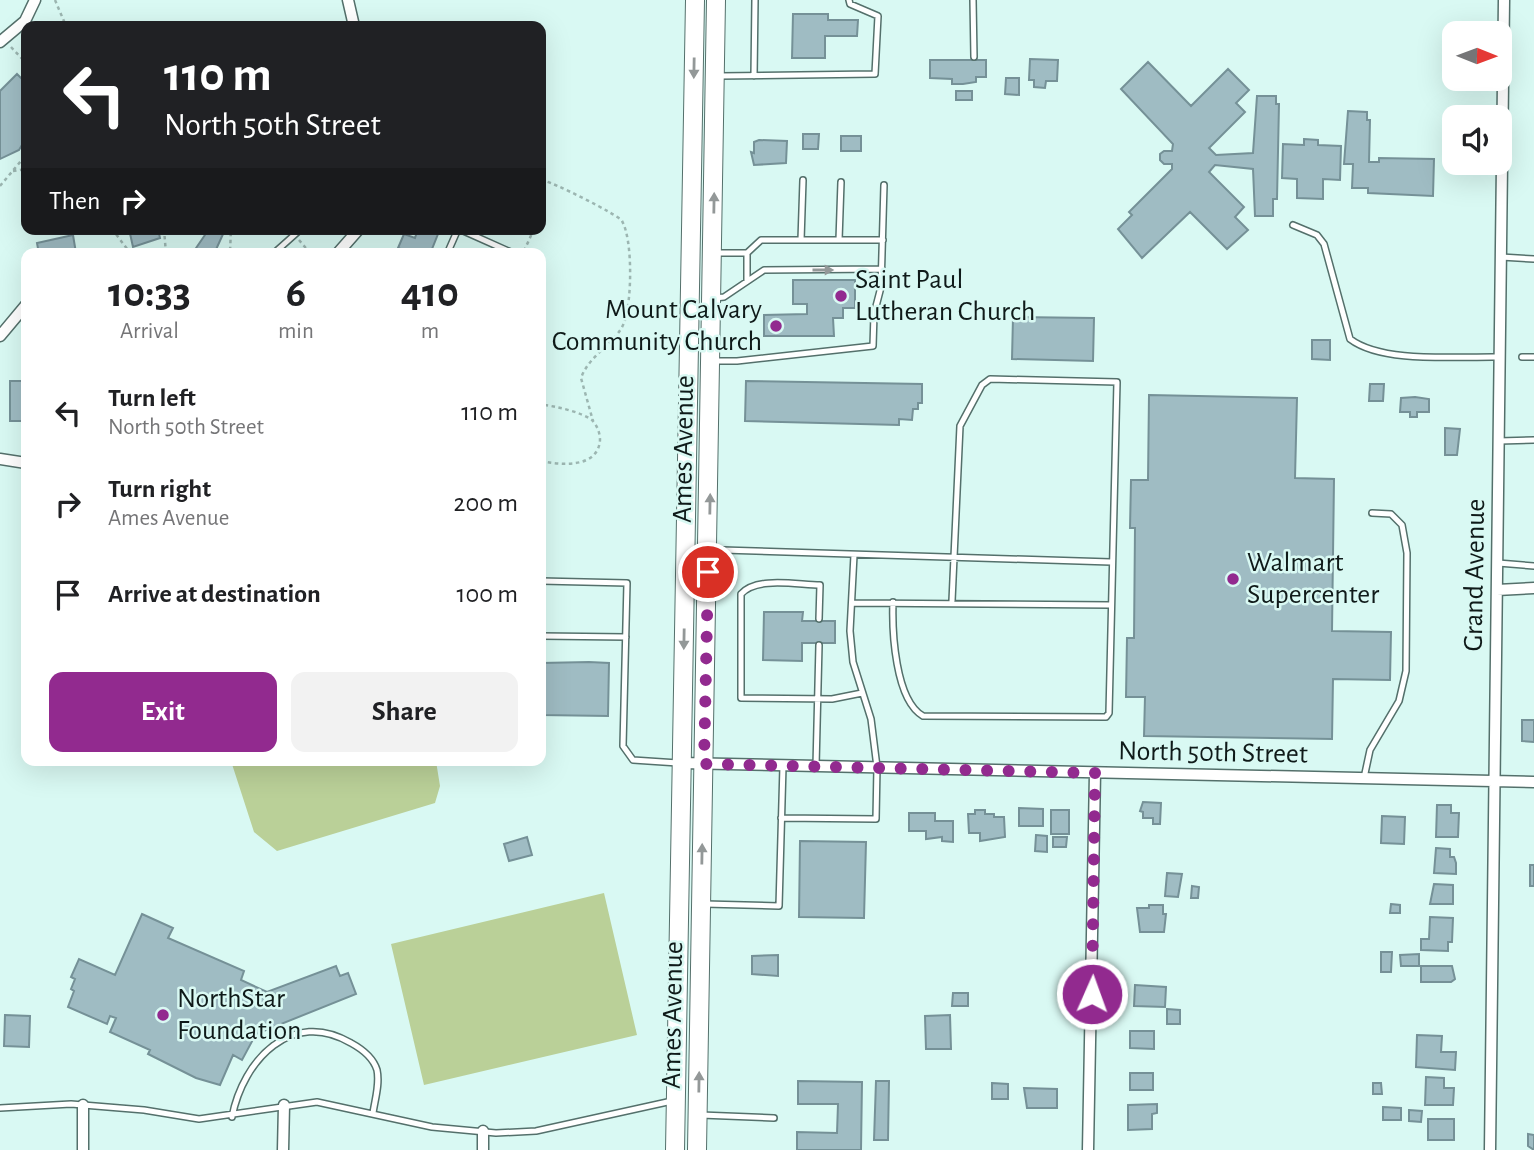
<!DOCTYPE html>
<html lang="en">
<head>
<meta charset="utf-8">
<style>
	body { margin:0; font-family:"Alegreya Sans",sans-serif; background:#f2f2f2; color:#202124; height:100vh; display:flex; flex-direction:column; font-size:26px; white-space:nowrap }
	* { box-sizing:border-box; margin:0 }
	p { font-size:23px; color:#757577 }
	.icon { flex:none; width:38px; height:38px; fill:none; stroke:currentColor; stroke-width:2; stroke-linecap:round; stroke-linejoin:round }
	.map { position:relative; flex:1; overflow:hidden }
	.details { position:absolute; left:21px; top:248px; width:525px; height:518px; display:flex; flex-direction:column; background:#fff; border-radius:14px; box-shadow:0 7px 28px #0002 }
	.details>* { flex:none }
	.banner { position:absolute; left:21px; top:21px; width:525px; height:214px; border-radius:14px; box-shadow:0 7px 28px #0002; background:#202124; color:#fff; overflow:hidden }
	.needle { width:46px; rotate:91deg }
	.buttons { position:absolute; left:1442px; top:21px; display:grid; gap:14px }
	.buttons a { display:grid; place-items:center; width:70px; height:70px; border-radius:14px; background:#fff; box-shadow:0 7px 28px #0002; font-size:35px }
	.pin { position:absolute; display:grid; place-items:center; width:60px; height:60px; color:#fff; margin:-30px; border:4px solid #fff; border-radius:50%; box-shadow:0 2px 7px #0007 }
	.me { position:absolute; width:77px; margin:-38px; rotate:2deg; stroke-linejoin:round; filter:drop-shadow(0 0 5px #0008) }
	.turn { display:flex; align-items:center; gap:24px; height:147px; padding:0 28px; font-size:32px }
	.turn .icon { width:91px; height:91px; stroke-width:2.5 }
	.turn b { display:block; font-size:49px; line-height:60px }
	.then { display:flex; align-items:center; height:66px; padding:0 28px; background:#0003; gap:14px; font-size:26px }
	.eta { display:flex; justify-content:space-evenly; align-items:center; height:119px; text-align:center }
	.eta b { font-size:42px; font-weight:700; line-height:49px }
	.action { display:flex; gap:14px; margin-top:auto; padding:14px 28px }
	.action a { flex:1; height:80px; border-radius:14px; background:#922a8f; color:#fff; font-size:28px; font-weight:700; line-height:80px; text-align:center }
	.action a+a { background:#f2f2f2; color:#202124 }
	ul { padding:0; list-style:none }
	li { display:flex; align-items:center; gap:21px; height:91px; padding:0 28px }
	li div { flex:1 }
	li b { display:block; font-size:26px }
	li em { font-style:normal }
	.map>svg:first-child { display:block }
	.green { fill:#bad098 }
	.building { fill:#9fbcc3; stroke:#759197; stroke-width:2 }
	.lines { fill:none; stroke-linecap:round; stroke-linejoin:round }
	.service-casing { stroke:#54706b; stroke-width:8 }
	.minor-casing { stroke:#54706b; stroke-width:13 }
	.primary-casing { stroke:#54706b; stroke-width:20 }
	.path { stroke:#9cb6b1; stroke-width:2.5; stroke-dasharray:3.5 3.5; stroke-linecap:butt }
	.service { stroke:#fff; stroke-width:5 }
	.minor { stroke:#fff; stroke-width:10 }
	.primary { stroke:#fff; stroke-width:18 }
	.oneway { fill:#939898 }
	.route { stroke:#922a8f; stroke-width:12; stroke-dasharray:0 21.6 }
	.poi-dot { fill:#922a8f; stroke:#d9f9f3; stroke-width:2.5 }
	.labels { text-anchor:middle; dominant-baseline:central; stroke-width:5; stroke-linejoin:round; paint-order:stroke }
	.poi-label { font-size:28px; fill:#0f1a19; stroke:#d9f9f3; text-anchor:start }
	.street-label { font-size:28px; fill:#0f1a19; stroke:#d9f9f3 }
</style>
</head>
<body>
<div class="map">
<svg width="1534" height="1150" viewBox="0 0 1534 1150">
	<rect width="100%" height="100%" fill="#d9f9f3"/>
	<path class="green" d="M231,761H436L440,786L435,803L277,851L254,832Z
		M604,893L637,1035L424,1085L391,944Z"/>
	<path class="building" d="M793,14H828V20H858L857,36H825V58H792Z
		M1030,59L1058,60L1057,81H1046L1045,88L1034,87V80H1029Z
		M930,60H986V77H976V82L963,84H952V79L930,78Z
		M1148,62L1191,106L1228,69L1249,90L1236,103L1245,112L1209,148L1216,155L1253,153L1257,96H1276V104H1279L1277,199H1273V216H1255L1253,169L1215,165L1209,172L1244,207L1235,217L1248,230L1227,249L1190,212L1142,258L1118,229L1132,215L1129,212L1172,169V164H1164L1160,160V154L1164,151H1172L1173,144L1121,89Z
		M17,74L26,83V109L23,113L26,138L19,150L0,159V91Z
		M1006,78H1019V95L1005,94Z
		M956,91H972V100H956Z
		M1348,111L1367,112V120H1370L1369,162H1379V158L1434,159L1433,196L1368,193V188H1352L1353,164H1344Z
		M803,134H819L818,149H803Z
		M841,136H861V151H841Z
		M1304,139L1318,140V145L1341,146L1340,180L1323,179V199L1297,198V179L1282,178L1283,144L1304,145Z
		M759,140L787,141L786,163L754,165L751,152L754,153V142Z
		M129,229H158L160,238L133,247Z
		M209,229L224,232L214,254H192Z
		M418,229H440L430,254H405L406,251L398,248L404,234L415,238Z
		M73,235L76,253L39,254L37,243Z
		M793,280H855V308H843V318H833L834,336H764V315L807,314V304H793Z
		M1013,317L1094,318L1093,361L1012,359Z
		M1312,340H1330V360L1312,359Z
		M10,381H25L24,421H10Z
		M746,381L922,384V403H918V409H913L912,420L899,419V425L745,421Z
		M1370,384H1384L1383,401H1369Z
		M1149,395L1297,398L1295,478L1334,479L1332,631L1391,632L1390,680L1333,679L1332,739L1144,736L1145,697H1126L1127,638H1134L1135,528H1130L1131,480H1148Z
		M1415,397L1429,399V412H1417V417H1410V412H1400L1401,398Z
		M1445,428L1460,429L1457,455H1445Z
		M764,612H803L802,621H835V643H802V661L763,660Z
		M589,662L609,663L608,716L541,715V663Z
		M1522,720H1534V742L1522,741Z
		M1143,802L1161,803L1160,824H1153V818H1143V812L1140,811Z
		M1437,805H1451V813H1459L1458,837H1436Z
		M1019,808L1043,809V826H1019Z
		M975,810H985V814H994V817H1004L1005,837L980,841V833H969L968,814H975Z
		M1051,810H1069V834H1051Z
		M909,813H935V821H953V842L942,841V837L926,839V831H909Z
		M1382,816L1405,817L1404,844L1381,843Z
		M1036,835L1047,836V852L1035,851Z
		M527,837L532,855L509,861L504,844Z
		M1053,837H1067L1066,847H1053Z
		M800,841L866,842L864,918L799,917Z
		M1436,848L1450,849V857H1454L1456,863V874L1434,873Z
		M1530,865H1534V886H1530Z
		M1167,873L1182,874L1178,897L1165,896Z
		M1434,884L1453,885V904H1430Z
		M1192,886L1199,887L1198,898H1191Z
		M1391,904L1400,905V913H1390Z
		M1149,905H1163V914H1166L1164,932H1140L1137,908H1149Z
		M142,914L173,928L168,938L244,971L241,980L267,992L336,966L340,976L348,973L356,994L256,1034L242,1060L233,1055L220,1085L196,1078L148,1054L150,1050L110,1032L116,1018L110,1016L107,1024L68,1007L74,991L71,989L75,979L71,977L79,959L115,975Z
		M1430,917L1453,918L1452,942H1448V951L1421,950V939H1429Z
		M1381,952H1392L1391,972H1381Z
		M1419,954V966H1401L1400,955Z
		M778,955V976L752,974V956Z
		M1421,966H1452L1455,979L1451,982H1421Z
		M1135,985L1166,987L1165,1007L1134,1006Z
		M953,993H968V1006H952Z
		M1167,1009L1180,1010V1024H1167Z
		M5,1015L30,1016L29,1047L4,1046Z
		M950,1015L951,1049H926L925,1016Z
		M1130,1031H1154V1049L1130,1048Z
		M1417,1035L1442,1036L1441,1052H1456L1455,1070L1416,1067Z
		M1130,1073H1153V1090H1130Z
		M1426,1077L1444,1078V1088H1454L1453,1105H1425Z
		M798,1081L862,1082L861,1150H797V1132L837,1133L838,1104H798Z
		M876,1081H889L888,1140H874Z
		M992,1083L1008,1084V1099H992Z
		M1373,1083H1381L1382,1094H1373Z
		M1024,1088L1057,1089V1108H1027Z
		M1157,1104V1113L1152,1114V1129L1128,1130V1105Z
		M1383,1107L1401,1108V1120H1383Z
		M1409,1110L1422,1111L1421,1122L1409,1121Z
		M1428,1119H1454V1140H1428Z
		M1528,1134L1534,1135V1150L1528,1146Z"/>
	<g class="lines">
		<defs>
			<path id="service" d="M973,0L974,57
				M720,76L875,74L878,16L850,4L849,0
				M754,76L755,0
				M1293,225L1317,235L1324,244L1350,339C1383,364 1458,356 1500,357
				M459,229L515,254
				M801,240L803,180
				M839,240L841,182
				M716,253H747L761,240H883
				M273,254L301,229
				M447,254L458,229
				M1501,257L1534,259
				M747,281V253
				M541,290V320
				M715,298L724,297L764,270L882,269
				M1522,357H1534
				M712,361H737L873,346L874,314L881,287L884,185
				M1499,441L1534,440
				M689,549L1111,562
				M1498,563L1534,566
				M541,581L627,583L623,746L633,760L678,763
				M893,602C892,631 895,700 923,716L1106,717L1109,713L1117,382L990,379L982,385L960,426L952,601
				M853,603L1110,605
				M819,619L820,585C798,585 757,576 741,594V698L832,699L862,693
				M541,636L626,637
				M816,766L819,645
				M1364,778L1370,750L1399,701L1406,671L1407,553L1402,525L1391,514L1372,513
				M781,818L876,819L877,767L871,719L853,662L850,631L854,555
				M705,904L779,906L783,766
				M0,1108L71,1104L144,1110L199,1119L317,1102L432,1127L496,1133L536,1131L672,1101
				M701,1115L774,1118
				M232,1117C243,1060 292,1008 351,1043C362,1049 373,1057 377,1070C380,1084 375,1099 373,1113"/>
			<path id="minor" d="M348,0L354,26
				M0,42L25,21L35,0
				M337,254L359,229
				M0,336L26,305
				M0,459L26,463
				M1497,590L1534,588
				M681,763L1534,782
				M83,1150V1105
				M283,1150L284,1105
				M483,1150V1131
				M1088,1150L1095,773
				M1490,1150L1504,0"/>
			<path id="primary" d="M675,1150L695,0
				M697,1150L716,0"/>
		</defs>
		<use href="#service" class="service-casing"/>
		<use href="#minor" class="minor-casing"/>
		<use href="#primary" class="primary-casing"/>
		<path class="path" d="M55,0L66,26
			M11,47L26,63
			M13,171L26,169
			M541,180C549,180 619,215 622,221C633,240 632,302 624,323C616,343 589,355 581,378L593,421
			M0,186L26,155
			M112,229L131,254
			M164,229L166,254
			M299,240L311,254
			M457,250L467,254
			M524,251L534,229
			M230,252L251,254
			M222,254L221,251L230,252L231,229
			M541,383L545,402L541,418
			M541,461C560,465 598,469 600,440C600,433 597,425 592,420C581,412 558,407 545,405"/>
		<use href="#service" class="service"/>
		<use href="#minor" class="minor"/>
		<use href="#primary" class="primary"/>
	</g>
	<defs><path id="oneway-solid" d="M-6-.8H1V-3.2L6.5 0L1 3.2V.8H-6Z" transform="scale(1.75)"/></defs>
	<g class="oneway">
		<use href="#oneway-solid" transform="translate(694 68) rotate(91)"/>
		<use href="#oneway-solid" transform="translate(714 203) rotate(-89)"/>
		<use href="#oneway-solid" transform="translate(823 270)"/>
		<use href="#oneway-solid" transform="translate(710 504) rotate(-89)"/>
		<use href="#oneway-solid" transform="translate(684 639) rotate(91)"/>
		<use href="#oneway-solid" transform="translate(702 854) rotate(-89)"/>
		<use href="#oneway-solid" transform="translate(699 1082) rotate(-89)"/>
	</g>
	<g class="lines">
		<path class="route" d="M708,572L704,764L1095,773L1092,994"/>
	</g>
	<g class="poi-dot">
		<circle cx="841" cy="296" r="7"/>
		<circle cx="776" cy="326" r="7"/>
		<circle cx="1233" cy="579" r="7"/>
		<circle cx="163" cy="1015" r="7"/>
	</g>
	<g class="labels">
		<g class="poi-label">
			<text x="855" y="280">Saint Paul<tspan x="855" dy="32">Lutheran Church</tspan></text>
			<text x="762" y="310" text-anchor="end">Mount Calvary<tspan x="762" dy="32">Community Church</tspan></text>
			<text x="1247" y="563">Walmart<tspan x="1247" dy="32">Supercenter</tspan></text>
			<text x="177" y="999">NorthStar<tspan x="177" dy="32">Foundation</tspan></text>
		</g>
		<g class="street-label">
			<text transform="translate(684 449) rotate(-89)">Ames Avenue</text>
			<text transform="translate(1475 575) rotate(-89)">Grand Avenue</text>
			<text transform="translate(1213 753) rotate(1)">North 50th Street</text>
			<text transform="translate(673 1015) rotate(-89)">Ames Avenue</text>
		</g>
	</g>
</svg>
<div class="buttons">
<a><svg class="needle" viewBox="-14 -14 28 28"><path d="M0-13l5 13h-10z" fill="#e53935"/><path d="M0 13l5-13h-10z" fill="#757577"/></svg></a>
<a><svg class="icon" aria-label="sound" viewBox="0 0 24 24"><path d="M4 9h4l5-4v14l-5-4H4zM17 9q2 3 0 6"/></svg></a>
</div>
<div class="pin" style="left:708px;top:572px;background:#d93025"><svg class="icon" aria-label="arrive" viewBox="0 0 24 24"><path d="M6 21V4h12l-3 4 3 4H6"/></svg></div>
<svg class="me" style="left:1092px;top:994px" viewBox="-20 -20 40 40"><circle r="17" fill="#922a8f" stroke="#fff" stroke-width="3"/><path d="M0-11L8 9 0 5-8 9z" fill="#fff"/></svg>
<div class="banner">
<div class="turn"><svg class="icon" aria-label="left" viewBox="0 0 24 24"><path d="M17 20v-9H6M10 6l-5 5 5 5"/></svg><div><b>110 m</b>North 50th Street</div></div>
<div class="then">Then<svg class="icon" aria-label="right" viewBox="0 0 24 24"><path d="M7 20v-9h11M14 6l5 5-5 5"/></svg></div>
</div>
<section class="details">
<div class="eta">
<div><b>10:33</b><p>Arrival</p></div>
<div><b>6</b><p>min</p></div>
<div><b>410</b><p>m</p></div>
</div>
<ul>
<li><svg class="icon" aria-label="left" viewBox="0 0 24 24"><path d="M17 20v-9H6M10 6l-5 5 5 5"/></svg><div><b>Turn left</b><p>North 50th Street</p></div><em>110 m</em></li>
<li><svg class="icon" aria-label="right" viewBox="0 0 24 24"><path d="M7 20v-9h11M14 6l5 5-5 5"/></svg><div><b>Turn right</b><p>Ames Avenue</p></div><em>200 m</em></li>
<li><svg class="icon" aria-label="arrive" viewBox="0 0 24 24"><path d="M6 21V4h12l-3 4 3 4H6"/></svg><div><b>Arrive at destination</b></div><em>100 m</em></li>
</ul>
<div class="action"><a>Exit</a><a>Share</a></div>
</section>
</div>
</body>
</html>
